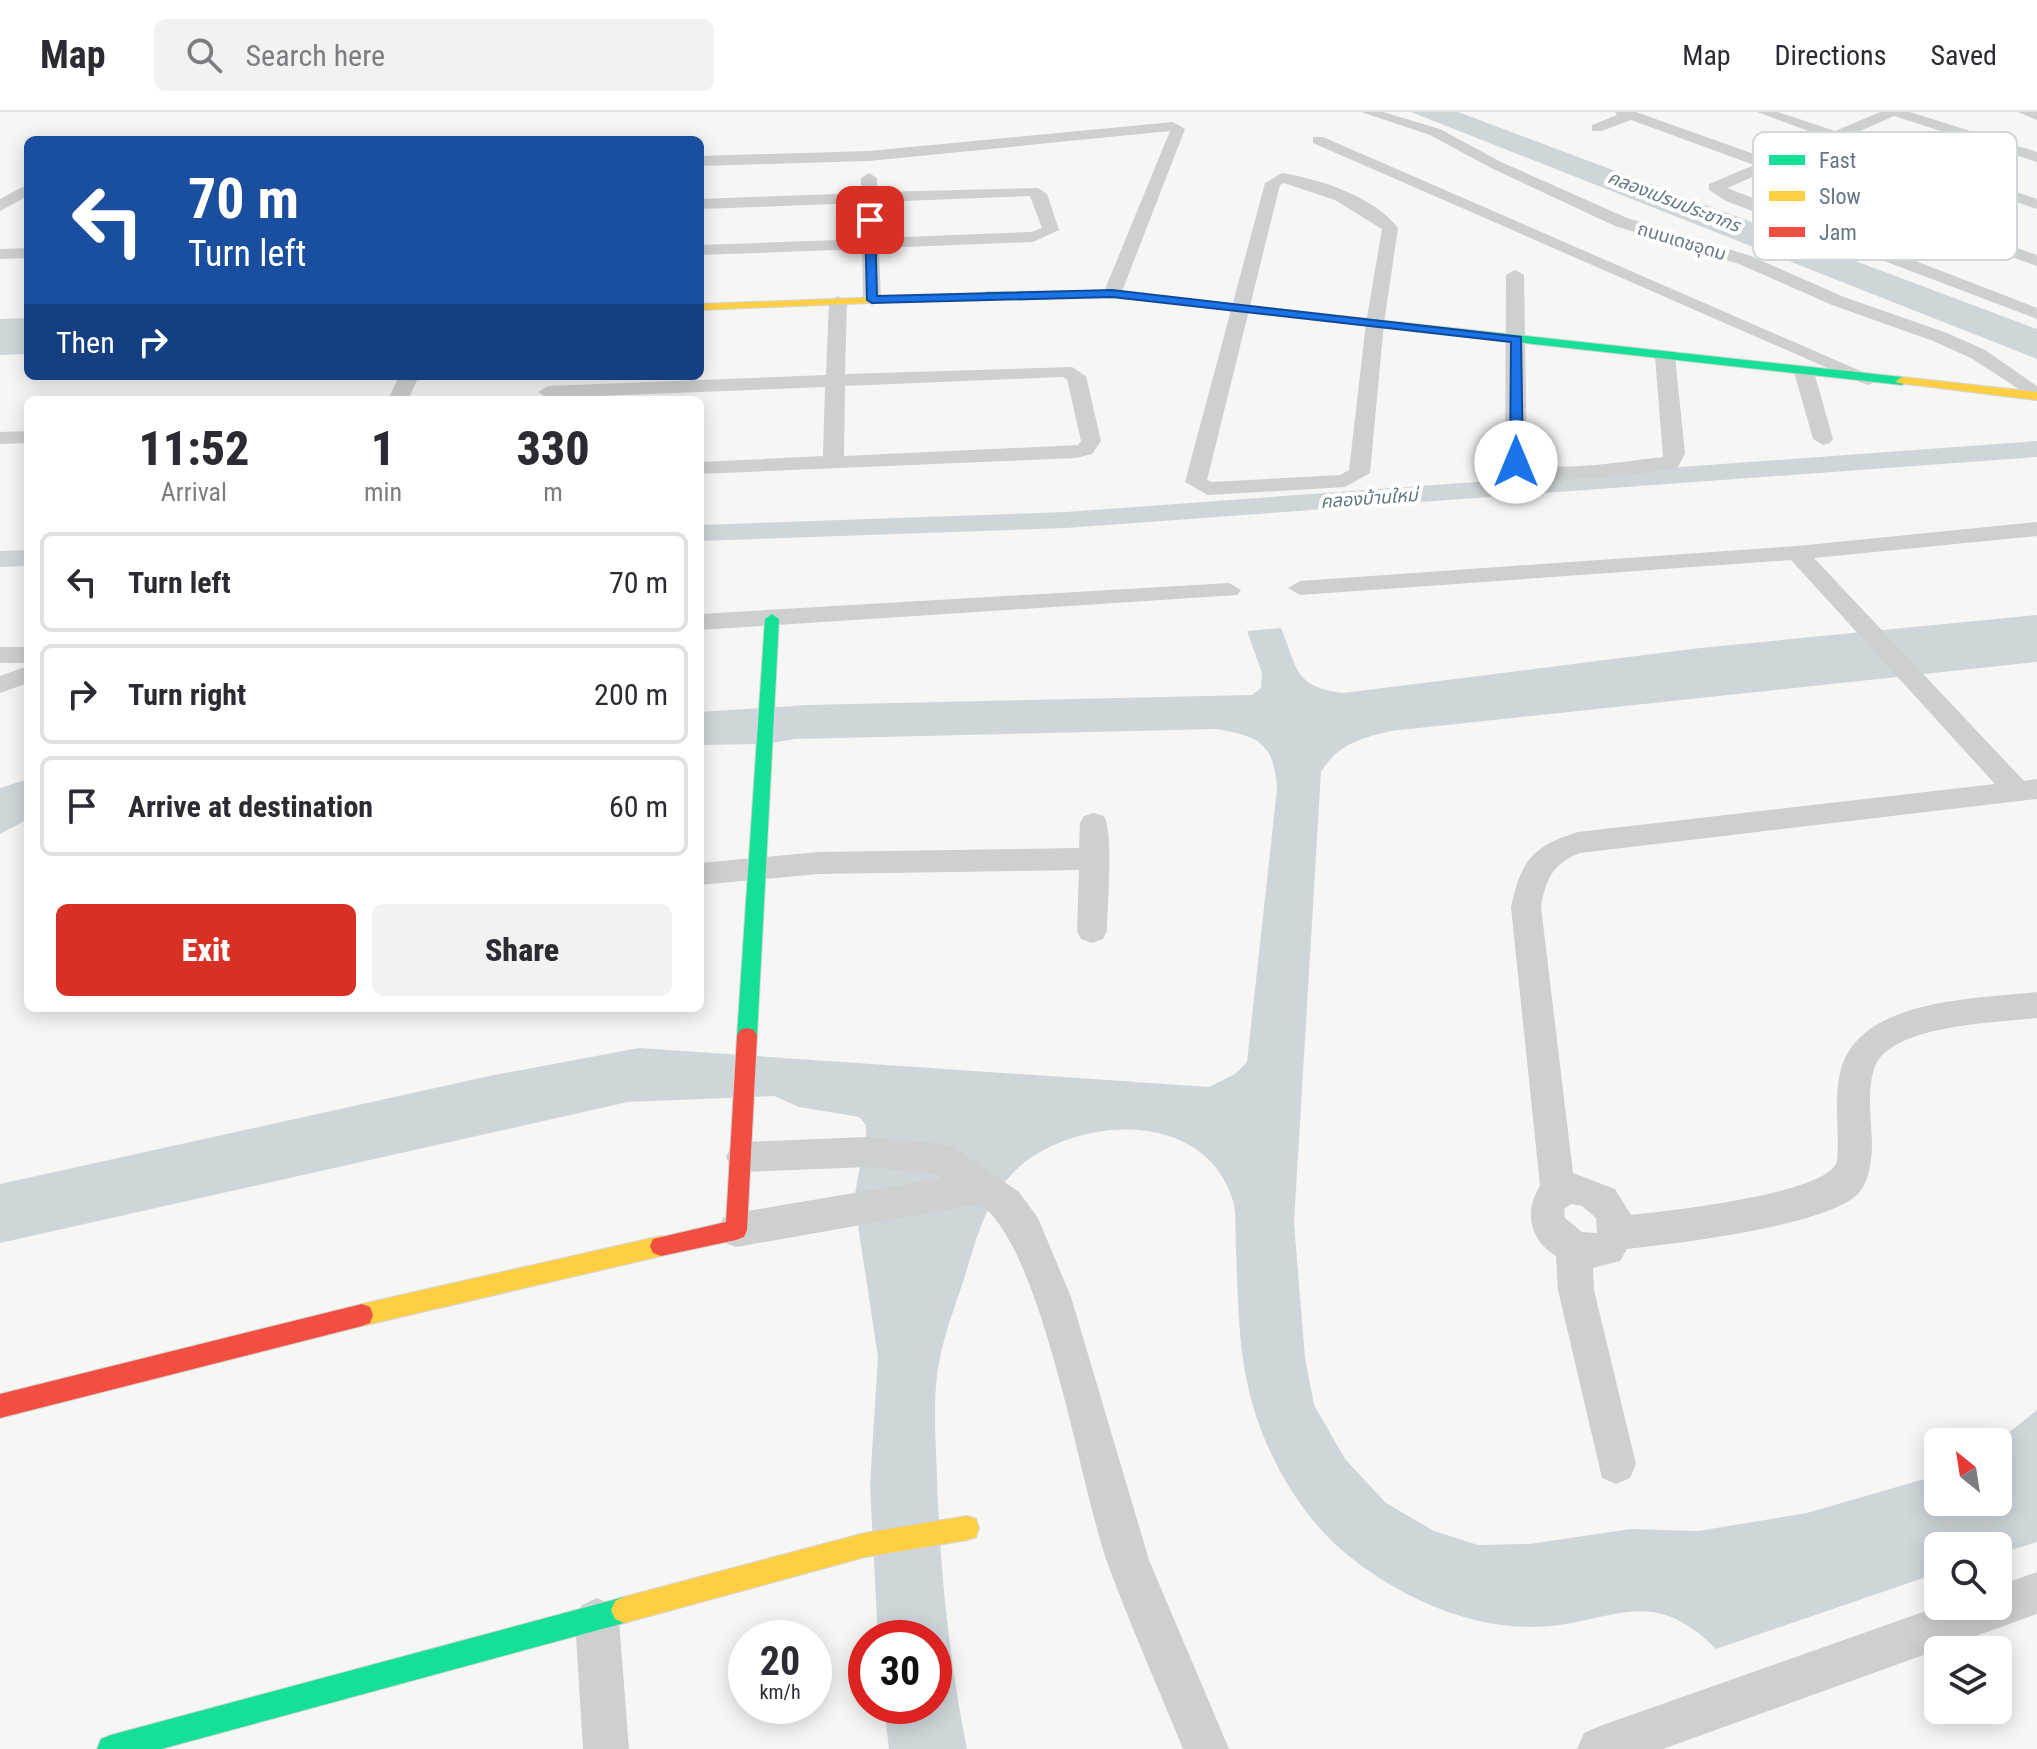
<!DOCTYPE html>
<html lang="en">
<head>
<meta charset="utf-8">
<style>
	body { margin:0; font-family:"Roboto Condensed","Noto Sans Thai",sans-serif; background:#f2f2f3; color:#2b2b33; height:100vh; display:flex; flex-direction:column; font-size:30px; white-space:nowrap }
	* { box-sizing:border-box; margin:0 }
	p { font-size:26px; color:#7c7c81 }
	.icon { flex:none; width:44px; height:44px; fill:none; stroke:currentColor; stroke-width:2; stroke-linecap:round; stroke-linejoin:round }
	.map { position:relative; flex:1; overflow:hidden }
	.sheet { position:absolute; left:24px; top:284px; width:680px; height:616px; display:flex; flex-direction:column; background:#fff; border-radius:12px; box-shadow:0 4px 20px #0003 }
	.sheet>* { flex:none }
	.guide { position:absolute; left:24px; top:24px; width:680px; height:244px; border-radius:12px; box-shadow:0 4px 20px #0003; background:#1a4fa0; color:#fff; overflow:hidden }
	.needle { width:52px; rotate:330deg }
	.buttons { position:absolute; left:1924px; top:1316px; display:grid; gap:16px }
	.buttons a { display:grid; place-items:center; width:88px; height:88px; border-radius:12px; background:#fff; box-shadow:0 4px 20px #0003; font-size:40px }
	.speed { position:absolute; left:728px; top:1508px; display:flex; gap:16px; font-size:40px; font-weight:700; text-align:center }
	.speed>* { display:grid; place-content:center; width:104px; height:104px; border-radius:50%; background:#fff; box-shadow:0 4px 20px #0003; line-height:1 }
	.speed small { font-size:20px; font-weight:400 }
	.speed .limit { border:12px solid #d22; background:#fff; color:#111 }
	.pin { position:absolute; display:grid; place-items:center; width:68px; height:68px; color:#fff; margin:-34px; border-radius:16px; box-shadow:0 4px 12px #0006 }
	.me { position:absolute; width:88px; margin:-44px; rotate:0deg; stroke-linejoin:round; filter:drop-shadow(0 0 6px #0008) }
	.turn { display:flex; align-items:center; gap:28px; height:168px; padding:0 32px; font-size:36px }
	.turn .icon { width:104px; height:104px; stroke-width:2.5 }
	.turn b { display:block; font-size:56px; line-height:68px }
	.then { display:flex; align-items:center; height:76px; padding:0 32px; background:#0003; gap:16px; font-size:30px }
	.eta { display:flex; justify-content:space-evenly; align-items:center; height:136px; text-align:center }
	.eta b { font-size:48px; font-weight:800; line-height:56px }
	.button { display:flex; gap:16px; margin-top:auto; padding:16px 32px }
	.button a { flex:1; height:92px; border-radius:12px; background:#d93025; color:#fff; font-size:32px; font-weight:800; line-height:92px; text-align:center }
	.button a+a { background:#f2f2f3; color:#2b2b33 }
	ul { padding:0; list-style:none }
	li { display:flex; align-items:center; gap:24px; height:100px; margin:0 16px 12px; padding:0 16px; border:4px solid #e1e1e2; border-radius:12px }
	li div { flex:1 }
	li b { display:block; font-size:30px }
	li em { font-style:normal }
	header { display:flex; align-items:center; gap:48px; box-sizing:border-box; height:112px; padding:0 40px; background:#fff; border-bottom:2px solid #e1e1e2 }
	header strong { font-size:38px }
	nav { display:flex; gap:44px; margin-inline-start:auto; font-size:28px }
	.search { width:560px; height:72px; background:#f2f2f3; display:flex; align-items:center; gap:20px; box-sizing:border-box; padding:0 28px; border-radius:12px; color:#7c7c81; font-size:30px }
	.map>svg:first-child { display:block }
	.water { fill:#cfd6da }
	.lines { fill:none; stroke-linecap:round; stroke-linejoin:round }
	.canal { fill:#cfd6da; fill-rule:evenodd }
	.fast-casing { stroke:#d3d4d5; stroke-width:2 }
	.slow-casing { stroke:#d3d4d5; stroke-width:2 }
	.jam-casing { stroke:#d3d4d5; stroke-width:2 }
	.street { fill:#ced0d0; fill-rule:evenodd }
	.fast { fill:#16e098; fill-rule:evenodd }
	.slow { fill:#ffcf43; fill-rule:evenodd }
	.jam { fill:#f24e42; fill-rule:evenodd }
	.route { fill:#1a73e8; stroke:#114b97; stroke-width:2 }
	.labels { text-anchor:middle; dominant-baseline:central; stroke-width:8; stroke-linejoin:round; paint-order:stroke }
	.far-water-label { font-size:18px; font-style:italic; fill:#607783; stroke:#fff }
	.far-street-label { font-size:18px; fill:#657687; stroke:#fff }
	.key { fill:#fff; stroke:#d1d6db; stroke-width:2 }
	.key-label { font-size:22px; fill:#657687 }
</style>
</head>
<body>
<header>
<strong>Map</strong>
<div class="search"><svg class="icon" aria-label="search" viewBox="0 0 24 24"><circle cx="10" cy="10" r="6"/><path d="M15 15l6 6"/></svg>Search here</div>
<nav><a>Map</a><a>Directions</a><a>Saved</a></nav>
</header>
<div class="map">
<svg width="2037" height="1637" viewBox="0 0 2037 1637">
	<rect width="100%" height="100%" fill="#f6f6f5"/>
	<path class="water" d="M1411,0H1458L2037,217V247Z
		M28,206V242L0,243V207Z
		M2037,503V550L1391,619C1361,626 1338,632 1321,660L1294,1111L1305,1246L1314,1293L1345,1347L1386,1391L1434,1419L1478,1433L1529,1432L1631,1417L1698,1419L1807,1401L1938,1363V1390H1998L1997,1330L2037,1298V1430L1998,1442V1434H1938V1461L1716,1537C1648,1468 1608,1515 1532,1515C1465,1515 1401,1485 1350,1445C1298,1404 1260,1334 1247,1270C1238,1228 1238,1182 1236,1139C1235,1123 1237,1104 1233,1089C1223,1055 1199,1033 1166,1023C1131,1013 1094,1017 1061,1030C997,1055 983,1103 965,1164C956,1192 944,1222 939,1251C932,1288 936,1329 937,1366C940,1458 949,1547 967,1637H889L884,1594H934V1526H878L870,1373L878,1245L854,1087L866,1022V1013L859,1005L799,995L774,984L628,990L0,1131V1072L494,963L639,936L1209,975L1235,962L1247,950L1277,677C1274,631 1259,624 1216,617L795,627L765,632L700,633V600L807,593L1252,583L1261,576L1262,561L1247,519L1281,516C1298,557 1294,575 1343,581L1700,536Z
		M28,667V707L0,722V676Z"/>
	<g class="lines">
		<path class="canal" d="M2037,329V345L1066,416L700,429V413L1066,400Z
			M28,438V454L0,455V439Z"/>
		<defs>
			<path id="fast" d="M1112,179L1902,265L1908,269L1902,273L1112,185L986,186L981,183L986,180Z
				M772,502L779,507L757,924L754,930L747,932L740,930L737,924L765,507Z
				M624,1485L633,1489L637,1498L633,1507L624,1511L161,1637H97L101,1627L111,1623Z"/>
			<path id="slow" d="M990,181V185L986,186L700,198V192Z
				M1902,265L2037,280V288L1898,271L1896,269Z
				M661,1124L669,1127L672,1134L669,1141L661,1144L362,1214L354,1211L351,1203L354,1195L362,1192Z
				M967,1404L976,1407L979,1416L976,1425L967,1428L865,1445L624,1511L615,1507L611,1498L615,1489L624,1485L865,1421Z"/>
			<path id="jam" d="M747,916L754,918L757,924L747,1118L744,1125L736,1128L661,1144L653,1141L650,1134L653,1127L726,1110L737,924L740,918Z
				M362,1192L370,1195L373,1203L370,1211L362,1214L0,1306V1282Z"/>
		</defs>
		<use href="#fast" class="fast-casing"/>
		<use href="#slow" class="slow-casing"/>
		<use href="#jam" class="jam-casing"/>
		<path class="street" d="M1361,0H1383L1440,17L1501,50L1627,106L1751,144L1844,185L1947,221L1985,238L2037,274V289L1971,246L1933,229L1832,193L1739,152L1615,114L1491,56L1430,23Z
			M1615,0H1636L1768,47L1822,24L1757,0H1778L1835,19L1880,0H1910L2037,40V50L1894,4L1849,24L2037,87V97L1836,29L1782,52L2037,143V154L1769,58L1727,76L2037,196V207L1726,89L1709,78V72L1754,53L1631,8L1602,19H1592V13L1617,3Z
			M2018,0H2037V8Z
			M1173,10L1185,17L1121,182L1112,187L1103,182L1170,19L869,49L700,54V44L869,39Z
			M1313,25H1323L1879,267L1869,273L1862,271L1313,31Z
			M869,61L877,66V80L1038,76L1047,82L1059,118L1033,130L879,136L881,188L872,193L863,188L862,137L700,143V133L862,127V91L700,97V87L861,81V66ZM1030,84L1042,116L1031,120L879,126L878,90Z
			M1282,61C1320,67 1375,85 1398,116L1384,211L1370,361L1345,375L1208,383L1185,370L1265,71ZM1284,71L1335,88L1382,117L1366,211L1349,358L1340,363L1212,370L1207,368L1280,73Z
			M28,72V84L0,99V87Z
			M28,136V146L0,147V137Z
			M1515,158L1524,163L1527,348C1549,363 1633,348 1663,345L1655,244L1665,238L1675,244L1685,342L1678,355C1649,363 1554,372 1526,365C1518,362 1510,356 1505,350L1506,163Z
			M838,184L847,189L845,262L1072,255L1086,264L1101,329L1092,342L1076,346L700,362V350L823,344L825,275L548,286L538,280L548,274L826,263L829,189ZM1062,265L1067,267L1081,329L1078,333L844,344L845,274Z
			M1804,254L1814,260L1833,327L1830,331L1823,333L1813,327L1794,260Z
			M399,264H419L408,288H388Z
			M28,319V331L0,332V320Z
			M2037,410V424L1814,446L2024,669L2037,667V687L1580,741C1552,752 1546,767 1541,795L1573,1061L1615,1077L1631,1103C1665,1099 1830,1082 1837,1049C1840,1019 1833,987 1841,957C1861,886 1978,887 2037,880V906C1998,911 1889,912 1874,957C1867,978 1871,1007 1872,1030C1872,1046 1870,1069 1858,1082C1823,1115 1677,1131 1627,1137L1620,1149L1593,1156L1594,1178L1636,1352L1630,1366L1616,1372L1602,1366L1558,1178L1556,1144C1529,1128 1524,1099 1540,1074L1511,795C1521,748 1533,734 1578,720L1995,672L1791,448L1300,483L1288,476L1300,469L1797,434ZM1571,1092L1582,1094L1596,1106L1597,1121L1582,1120L1565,1106L1564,1097Z
			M1229,471L1241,478L1237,483L700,518V502Z
			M0,535H28V551H0Z
			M28,554V571L0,581V564Z
			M1094,701L1104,704C1114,721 1107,795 1107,819L1103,827L1092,831L1081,827L1077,819L1079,758L819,762L700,773V751L819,740L1079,736L1080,711L1084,704Z
			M867,1025L943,1032L955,1036L1019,1080L1038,1106L1071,1185L1149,1448L1229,1637H1183C1158,1575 1130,1513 1107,1450C1079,1369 1043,1137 980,1092L736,1135L723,1130L718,1118L723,1106L736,1101L943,1066L936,1062L867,1055L743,1060L731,1056L726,1045L731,1034L743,1030Z
			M2037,1460V1502L1663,1637H1577L1584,1621L1600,1614L1940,1494H1998V1474Z
			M597,1486L612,1493L619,1508L629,1637H583L575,1508L582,1493Z"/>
		<use href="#fast" class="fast"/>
		<use href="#slow" class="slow"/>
		<use href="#jam" class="jam"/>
	</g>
	<path class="route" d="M870,105L875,108L877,184L1112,178L1521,225L1523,350L1516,353L1510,350L1511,230L1112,185L872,191L867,188L865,108Z"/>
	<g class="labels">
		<g class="far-water-label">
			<text transform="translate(1674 89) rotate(21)">คลองเปรมประชากร</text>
			<text transform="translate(1369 386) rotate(-4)">คลองบ้านใหม่</text>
		</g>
		<g class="far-street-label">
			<text transform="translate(1682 129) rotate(17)">ถนนเดชอุดม</text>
		</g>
	</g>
	<rect x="1753" y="20" width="264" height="128" rx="12" class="key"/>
	<rect x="1769" y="43" width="36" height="10" fill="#16e098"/>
	<rect x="1769" y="79" width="36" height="10" fill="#ffcf43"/>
	<rect x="1769" y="115" width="36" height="10" fill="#f24e42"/>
	<g class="key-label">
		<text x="1819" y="56">Fast</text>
		<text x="1819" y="92">Slow</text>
		<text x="1819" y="128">Jam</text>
	</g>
</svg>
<div class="buttons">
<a><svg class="needle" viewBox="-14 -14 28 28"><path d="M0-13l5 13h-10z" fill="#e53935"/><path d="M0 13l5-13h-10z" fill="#7c7c81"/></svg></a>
<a><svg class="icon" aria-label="search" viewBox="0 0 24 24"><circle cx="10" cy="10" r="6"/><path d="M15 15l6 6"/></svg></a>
<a><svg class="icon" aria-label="layers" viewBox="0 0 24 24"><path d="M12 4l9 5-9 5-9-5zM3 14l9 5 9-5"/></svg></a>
</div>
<div class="speed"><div>20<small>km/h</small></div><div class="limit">30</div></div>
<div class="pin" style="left:870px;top:108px;background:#d93025"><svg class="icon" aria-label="arrive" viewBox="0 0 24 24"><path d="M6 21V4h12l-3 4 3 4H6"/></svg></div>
<svg class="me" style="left:1516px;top:350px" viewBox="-20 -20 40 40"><circle r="19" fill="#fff"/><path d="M0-13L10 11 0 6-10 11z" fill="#1a73e8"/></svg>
<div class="guide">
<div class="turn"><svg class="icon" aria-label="left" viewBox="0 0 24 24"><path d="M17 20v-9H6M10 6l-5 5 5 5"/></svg><div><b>70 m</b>Turn left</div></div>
<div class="then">Then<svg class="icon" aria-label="right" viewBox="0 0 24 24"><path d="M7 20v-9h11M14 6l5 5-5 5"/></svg></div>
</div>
<section class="sheet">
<div class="eta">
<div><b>11:52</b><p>Arrival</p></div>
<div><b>1</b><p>min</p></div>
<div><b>330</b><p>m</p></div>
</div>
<ul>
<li><svg class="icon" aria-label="left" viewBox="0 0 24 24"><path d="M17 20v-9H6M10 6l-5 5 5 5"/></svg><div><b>Turn left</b></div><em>70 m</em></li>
<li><svg class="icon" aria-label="right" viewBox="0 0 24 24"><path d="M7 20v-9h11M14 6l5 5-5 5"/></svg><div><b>Turn right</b></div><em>200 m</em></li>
<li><svg class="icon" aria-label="arrive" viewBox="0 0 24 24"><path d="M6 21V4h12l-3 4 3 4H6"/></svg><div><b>Arrive at destination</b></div><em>60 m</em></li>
</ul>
<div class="button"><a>Exit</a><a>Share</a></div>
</section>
</div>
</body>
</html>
